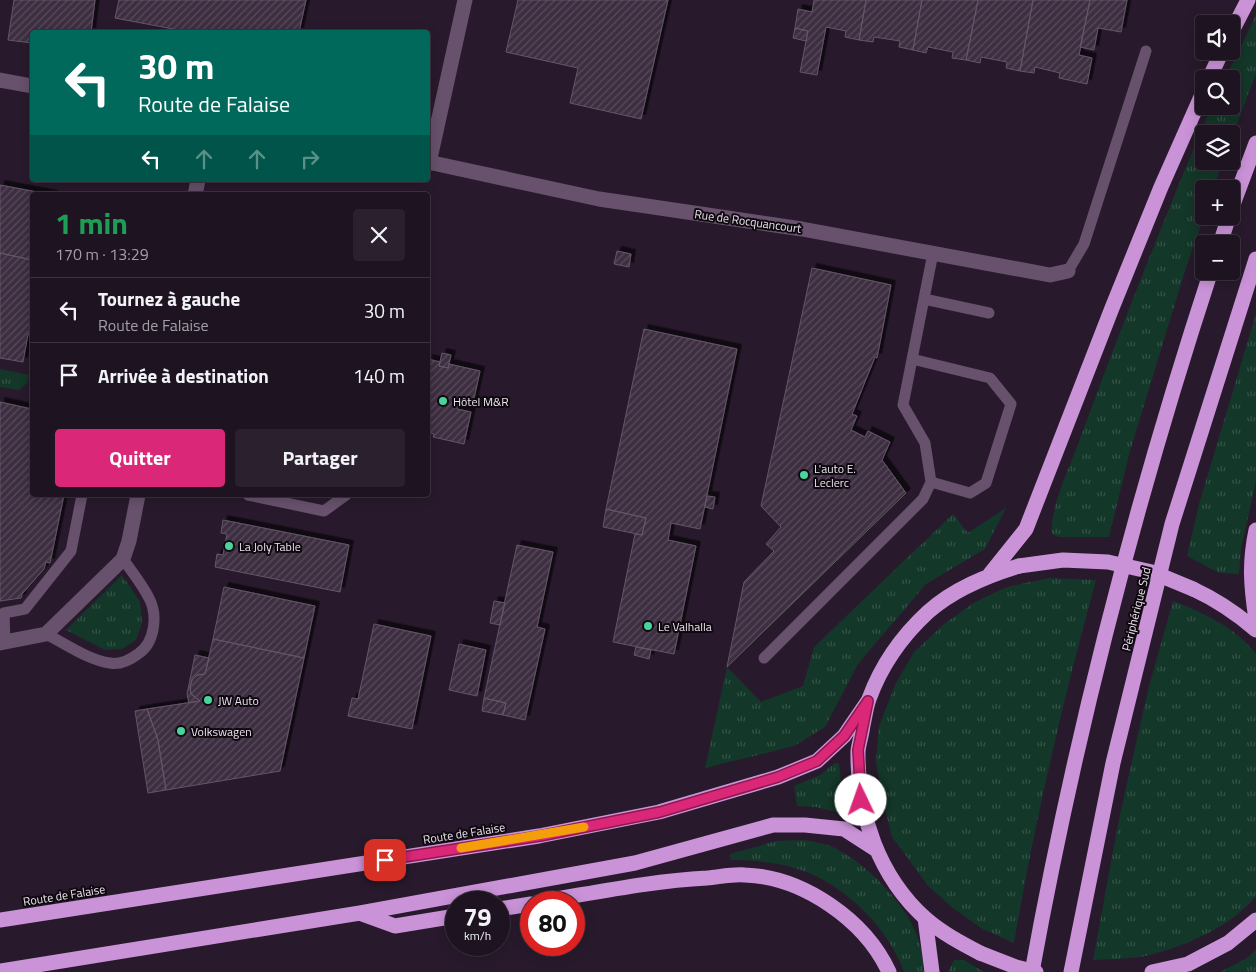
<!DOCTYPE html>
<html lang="fr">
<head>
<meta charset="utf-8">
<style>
	body { margin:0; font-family:"Titillium Web",sans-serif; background:#2b212e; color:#f1f3f6; height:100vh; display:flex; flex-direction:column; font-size:19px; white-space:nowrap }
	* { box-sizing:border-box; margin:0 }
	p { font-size:16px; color:#a19ea5 }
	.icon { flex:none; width:28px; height:28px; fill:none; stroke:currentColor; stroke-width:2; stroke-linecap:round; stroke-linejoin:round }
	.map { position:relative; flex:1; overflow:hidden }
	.sheet { position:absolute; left:30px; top:192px; width:400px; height:305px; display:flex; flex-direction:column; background:#1e1421; border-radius:5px; box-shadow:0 2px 12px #0003,0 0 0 1px #3c333f }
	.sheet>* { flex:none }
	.guide { position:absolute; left:30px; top:30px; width:400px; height:152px; border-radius:5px; box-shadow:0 2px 12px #0003,0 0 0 1px #3c333f; background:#00695c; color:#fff; overflow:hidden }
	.tools { position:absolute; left:1195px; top:15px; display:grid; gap:10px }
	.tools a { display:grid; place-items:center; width:45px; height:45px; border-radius:5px; background:#1e1421; box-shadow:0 2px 12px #0003,0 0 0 1px #3c333f; font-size:25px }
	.speed { position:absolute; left:445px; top:891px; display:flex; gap:10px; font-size:25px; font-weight:700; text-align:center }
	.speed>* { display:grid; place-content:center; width:65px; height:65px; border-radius:50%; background:#1e1421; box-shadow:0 2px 12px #0003,0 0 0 1px #3c333f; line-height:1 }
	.speed small { font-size:12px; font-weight:400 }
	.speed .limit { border:8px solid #d22; background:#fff; color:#111 }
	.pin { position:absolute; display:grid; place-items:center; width:42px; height:42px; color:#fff; margin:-21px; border-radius:10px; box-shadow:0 2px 8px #0006 }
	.me { position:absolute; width:55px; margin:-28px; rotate:357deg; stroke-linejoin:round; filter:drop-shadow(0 0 4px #0008) }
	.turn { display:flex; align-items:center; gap:18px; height:105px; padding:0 25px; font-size:22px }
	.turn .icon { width:65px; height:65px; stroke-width:2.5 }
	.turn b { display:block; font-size:35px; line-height:42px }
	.lanes { display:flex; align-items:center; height:48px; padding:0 25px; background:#0003; justify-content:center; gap:25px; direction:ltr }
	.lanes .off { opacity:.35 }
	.round { display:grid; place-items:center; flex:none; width:52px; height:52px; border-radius:5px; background:#2b212e }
	.overview { display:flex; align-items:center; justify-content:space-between; height:85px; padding:0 25px }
	h1 { font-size:30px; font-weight:700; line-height:38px; color:#1e9e55 }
	.action { display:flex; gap:10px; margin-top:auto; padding:10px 25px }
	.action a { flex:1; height:58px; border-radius:5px; background:#db2777; color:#fff; font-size:20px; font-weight:700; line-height:58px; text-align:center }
	.action a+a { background:#2b212e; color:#f1f3f6 }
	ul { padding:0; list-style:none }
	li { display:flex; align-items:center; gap:15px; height:65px; padding:0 25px; border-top:1px solid #3c333f }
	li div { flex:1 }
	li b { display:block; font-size:19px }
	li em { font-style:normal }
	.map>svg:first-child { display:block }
	.grass { fill:url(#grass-tufts) }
	.building { fill:url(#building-hatch); stroke:#66556a; filter:url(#shadow) }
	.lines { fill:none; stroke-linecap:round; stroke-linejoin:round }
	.lane { stroke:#67516c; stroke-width:11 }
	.street { stroke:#67516c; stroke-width:15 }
	.highway { stroke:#ca93d8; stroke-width:15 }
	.highway-bridge { stroke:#ca93d8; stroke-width:15 }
	.route-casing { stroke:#8e194d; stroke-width:12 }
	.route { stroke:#db2777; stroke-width:9 }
	.slow { stroke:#f59e0b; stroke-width:9 }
	.poi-dot { fill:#49d49d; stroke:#0e080f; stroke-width:2 }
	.labels { text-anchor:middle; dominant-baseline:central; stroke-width:4; stroke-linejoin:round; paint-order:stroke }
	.street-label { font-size:12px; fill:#ece3ef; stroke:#0e080f }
	.poi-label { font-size:12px; fill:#ece3ef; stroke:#0e080f; text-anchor:start }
</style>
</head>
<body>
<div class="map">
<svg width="1256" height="972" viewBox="0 0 1256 972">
	<defs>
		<pattern id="grass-tufts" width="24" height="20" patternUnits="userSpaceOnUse" patternTransform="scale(1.25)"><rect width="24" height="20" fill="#133728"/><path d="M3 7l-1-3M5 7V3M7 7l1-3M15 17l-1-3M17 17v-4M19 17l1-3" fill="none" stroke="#365448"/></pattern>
		<pattern id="building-hatch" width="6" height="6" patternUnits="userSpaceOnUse" patternTransform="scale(1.25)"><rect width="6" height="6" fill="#3d2e41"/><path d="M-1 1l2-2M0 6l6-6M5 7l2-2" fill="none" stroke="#594c5d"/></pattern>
		<filter id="shadow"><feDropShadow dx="4.5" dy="-4.5" stdDeviation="0" flood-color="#0009"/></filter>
	</defs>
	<rect width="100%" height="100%" fill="#281a2c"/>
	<path class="grass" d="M1256,15V74L1231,139V134H1204V161H1223L1213,189H1204V216L1185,271L1130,451L1109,537H1059L1052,534C1049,508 1072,462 1081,436C1121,327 1164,219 1209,112L1212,106H1231V79H1225Z
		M1256,314V481L1241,549L1239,574L1219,573L1187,556L1199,504Z
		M0,369L29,375L27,383L19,390L0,387Z
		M1006,508L985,549L926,584L858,664L825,727L794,746L705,768L727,667L761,702L803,686L814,647L953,514L968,533Z
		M122,575L140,602L142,623L136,640L122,649L105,650L66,630Z
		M1049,578L1096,580C1063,700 1035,820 1014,943L981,928L953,908L929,887L892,837L883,801L876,762L879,726L895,685L914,652L944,624L975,602L1007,587Z
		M1173,601C1204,613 1235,627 1256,654V896C1231,927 1184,947 1146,956C1129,959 1110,959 1093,960L1119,819L1148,690Z
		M835,763L839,764L845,812L841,813L816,807L797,806L794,786L820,775Z
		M805,840C814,842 826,844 835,848C868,865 908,905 919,941C922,951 923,962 924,972H904C889,929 848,889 807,872C783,863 756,860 731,860L730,854L776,841Z
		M1256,950V972H1220L1247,958Z
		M954,960H964L984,972H948Z"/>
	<path class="building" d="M14,0H95L91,32H32V43L8,40Z
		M119,0H306L299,32H189L115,18Z
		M518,0H668L641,119L570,103L578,68L506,52Z
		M814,0H866L859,40L845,37L846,31L826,27L817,75L800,72L808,31L795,28L798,9L812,12Z
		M866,0H922L913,50L899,47L900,41L874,37L873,42L859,40Z
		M922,0H978L966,60L952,58L953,52L928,47L926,53L913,50Z
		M978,0H1033L1020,71L1006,68L1007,62L981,57L980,63L966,60Z
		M1033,0H1090L1079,55L1092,58L1087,84L1059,78L1060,73L1035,67L1034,73L1020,71Z
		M1090,0H1127L1121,32L1098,28L1094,50L1080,47Z
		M795,28L808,31L806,41L793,38Z
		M0,185L53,195H32V260L0,253Z
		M617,251L631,254L629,267L614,264Z
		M0,253L32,260V334H28L23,362L0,358Z
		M812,268L891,285L877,358L875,357L852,414L857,416L851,430L865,437L868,431L890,442L882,460L906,493L727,667L744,582L774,551L766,544L781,527L761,506Z
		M644,329L737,349L700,529L671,523L668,540L696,546L674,654L613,642L635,534L642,535L646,518L606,509Z
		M442,353L451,355L448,368L439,366Z
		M428,359L440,362L439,366L448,368L449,364L480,371L473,403L459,400L457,409L471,412L464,444L433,437L434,434L428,432Z
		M0,402L32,409V495H64L50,563L46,562L44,569L22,594L21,598L0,601Z
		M707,496L715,497L713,509L705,507Z
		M606,509L646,518L642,535L603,527Z
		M223,520L349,545L340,592L215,567L217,554L223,555L227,534L221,533Z
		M517,545L553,552L537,627L545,629L525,720L503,715L506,703L484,698Z
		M224,587L315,606L304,658L213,639Z
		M494,601L505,603L500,625L490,623Z
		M374,624L431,636L412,729L348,716L352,698L358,699Z
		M213,639L304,658L280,771L166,790L158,740L147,709L200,701L191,694L190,687L192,680L197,675L205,674Z
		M459,644L486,650L477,696L449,690Z
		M636,647L651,650L649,659L634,655Z
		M195,655L209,658L205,674L197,675L192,680L190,687L191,694L200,701L189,703L187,694Z
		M484,698L506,703L503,715L482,711Z
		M147,709L158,740L166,790L148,793L135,711Z"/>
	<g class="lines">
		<path class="lane" d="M1068,271L1084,244L1146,51
			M924,299L989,313
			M912,359L990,378L1011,404L986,483L970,493L931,482L925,443L903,405C913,355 923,304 933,253
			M248,495L324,511L346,495
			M46,634C66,644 88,660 110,663C120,665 130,660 138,654C155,643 158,615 149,598C142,584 132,572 123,559
			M5,642L4,613L25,609L71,551L82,495
			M764,658L923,499L931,482"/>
		<path class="street" d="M0,80L32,86
			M428,162L599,199L802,229L1050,275L1068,271
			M429,163L465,0
			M195,195L198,180
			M0,643L46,634L123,559L129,541L138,495"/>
		<path class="highway" d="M1231,33L1248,0
			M1209,79L1222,51
			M1231,210L1256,143
			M1220,244L1229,216
			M1256,530C1249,563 1251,586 1256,620
			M990,574L1026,529L1112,308L1161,187L1204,90
			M1193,589C1217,600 1236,613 1256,630
			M538,902C594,893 650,881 707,878C719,877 732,874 745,875C803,877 865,920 889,972
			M499,909L531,904
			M362,914L395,926L456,916
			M925,918L932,972
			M0,920L539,836L659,812L778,777L817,761L844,736L868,701
			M980,953C961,943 942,933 926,919C879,877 857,814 858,751C859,743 862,734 863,725C865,717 866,707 869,699C881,666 902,636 928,612C954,589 986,576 1019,566
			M0,971L360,913L635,863L773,825H805L844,829L875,849
			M1032,972C1075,735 1136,500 1211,271
			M1071,972L1113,763L1172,524L1256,259
			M1152,972L1188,964L1228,943L1256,920"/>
		<path class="highway-bridge" d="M1019,566L1063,560L1108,562L1152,572L1193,589
			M980,953L1016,967L1036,972"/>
	</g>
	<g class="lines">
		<defs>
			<path id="route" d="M385,860L540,836L660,812L778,777L817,761L844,736L868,701L858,750L861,800"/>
		</defs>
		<use href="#route" class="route-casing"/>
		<use href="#route" class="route"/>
		<path class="slow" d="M461,848L584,827"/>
	</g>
	<g class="poi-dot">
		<circle cx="443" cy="401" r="5"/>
		<circle cx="804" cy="475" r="5"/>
		<circle cx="229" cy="546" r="5"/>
		<circle cx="648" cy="626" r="5"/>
		<circle cx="208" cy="700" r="5"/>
		<circle cx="181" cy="731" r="5"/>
	</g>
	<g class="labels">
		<g class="street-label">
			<text transform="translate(748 221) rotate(8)">Rue de Rocquancourt</text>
			<text transform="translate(1136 609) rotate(-76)">Périphérique Sud</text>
			<text transform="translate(464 833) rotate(-9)">Route de Falaise</text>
			<text transform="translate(64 895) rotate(-9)">Route de Falaise</text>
		</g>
		<g class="poi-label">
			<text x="453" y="401">Hôtel M&amp;R</text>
			<text x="814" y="468">L'auto E.<tspan x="814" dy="14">Leclerc</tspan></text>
			<text x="239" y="546">La Joly Table</text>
			<text x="658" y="626">Le Valhalla</text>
			<text x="218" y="700">JW Auto</text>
			<text x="191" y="731">Volkswagen</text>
		</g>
	</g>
</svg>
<div class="tools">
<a><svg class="icon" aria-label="sound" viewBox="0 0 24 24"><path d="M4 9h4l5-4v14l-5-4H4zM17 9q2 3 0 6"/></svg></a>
<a><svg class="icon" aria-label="search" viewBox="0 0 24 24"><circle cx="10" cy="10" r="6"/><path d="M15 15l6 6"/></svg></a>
<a><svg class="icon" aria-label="layers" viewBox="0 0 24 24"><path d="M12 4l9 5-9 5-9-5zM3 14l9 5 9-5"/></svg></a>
<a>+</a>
<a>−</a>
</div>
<div class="speed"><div>79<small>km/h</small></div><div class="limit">80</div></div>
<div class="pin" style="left:385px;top:860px;background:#d93025"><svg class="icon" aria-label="arrive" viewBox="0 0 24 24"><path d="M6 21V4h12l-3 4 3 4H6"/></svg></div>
<svg class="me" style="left:861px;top:800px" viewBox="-20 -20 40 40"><circle r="19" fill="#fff"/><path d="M0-13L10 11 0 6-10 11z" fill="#db2777"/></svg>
<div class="guide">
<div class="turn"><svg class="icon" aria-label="left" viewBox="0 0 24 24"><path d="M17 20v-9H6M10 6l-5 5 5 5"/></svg><div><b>30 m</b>Route de Falaise</div></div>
<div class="lanes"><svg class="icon" aria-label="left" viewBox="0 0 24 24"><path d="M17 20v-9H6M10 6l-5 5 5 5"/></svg><svg class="icon off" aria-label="ahead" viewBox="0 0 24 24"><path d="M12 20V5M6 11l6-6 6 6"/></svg><svg class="icon off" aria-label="ahead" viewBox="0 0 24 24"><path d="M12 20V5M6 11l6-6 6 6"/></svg><svg class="icon off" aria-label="right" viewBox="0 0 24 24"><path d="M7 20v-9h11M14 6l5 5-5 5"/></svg></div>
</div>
<section class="sheet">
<div class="overview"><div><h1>1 min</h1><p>170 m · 13:29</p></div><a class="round"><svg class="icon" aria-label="close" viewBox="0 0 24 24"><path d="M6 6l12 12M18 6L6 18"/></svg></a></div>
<ul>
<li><svg class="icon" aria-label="left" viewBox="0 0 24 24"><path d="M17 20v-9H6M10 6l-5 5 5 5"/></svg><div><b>Tournez à gauche</b><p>Route de Falaise</p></div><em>30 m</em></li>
<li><svg class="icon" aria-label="arrive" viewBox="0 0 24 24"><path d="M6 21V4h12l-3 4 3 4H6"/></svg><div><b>Arrivée à destination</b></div><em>140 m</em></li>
</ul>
<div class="action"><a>Quitter</a><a>Partager</a></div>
</section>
</div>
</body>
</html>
